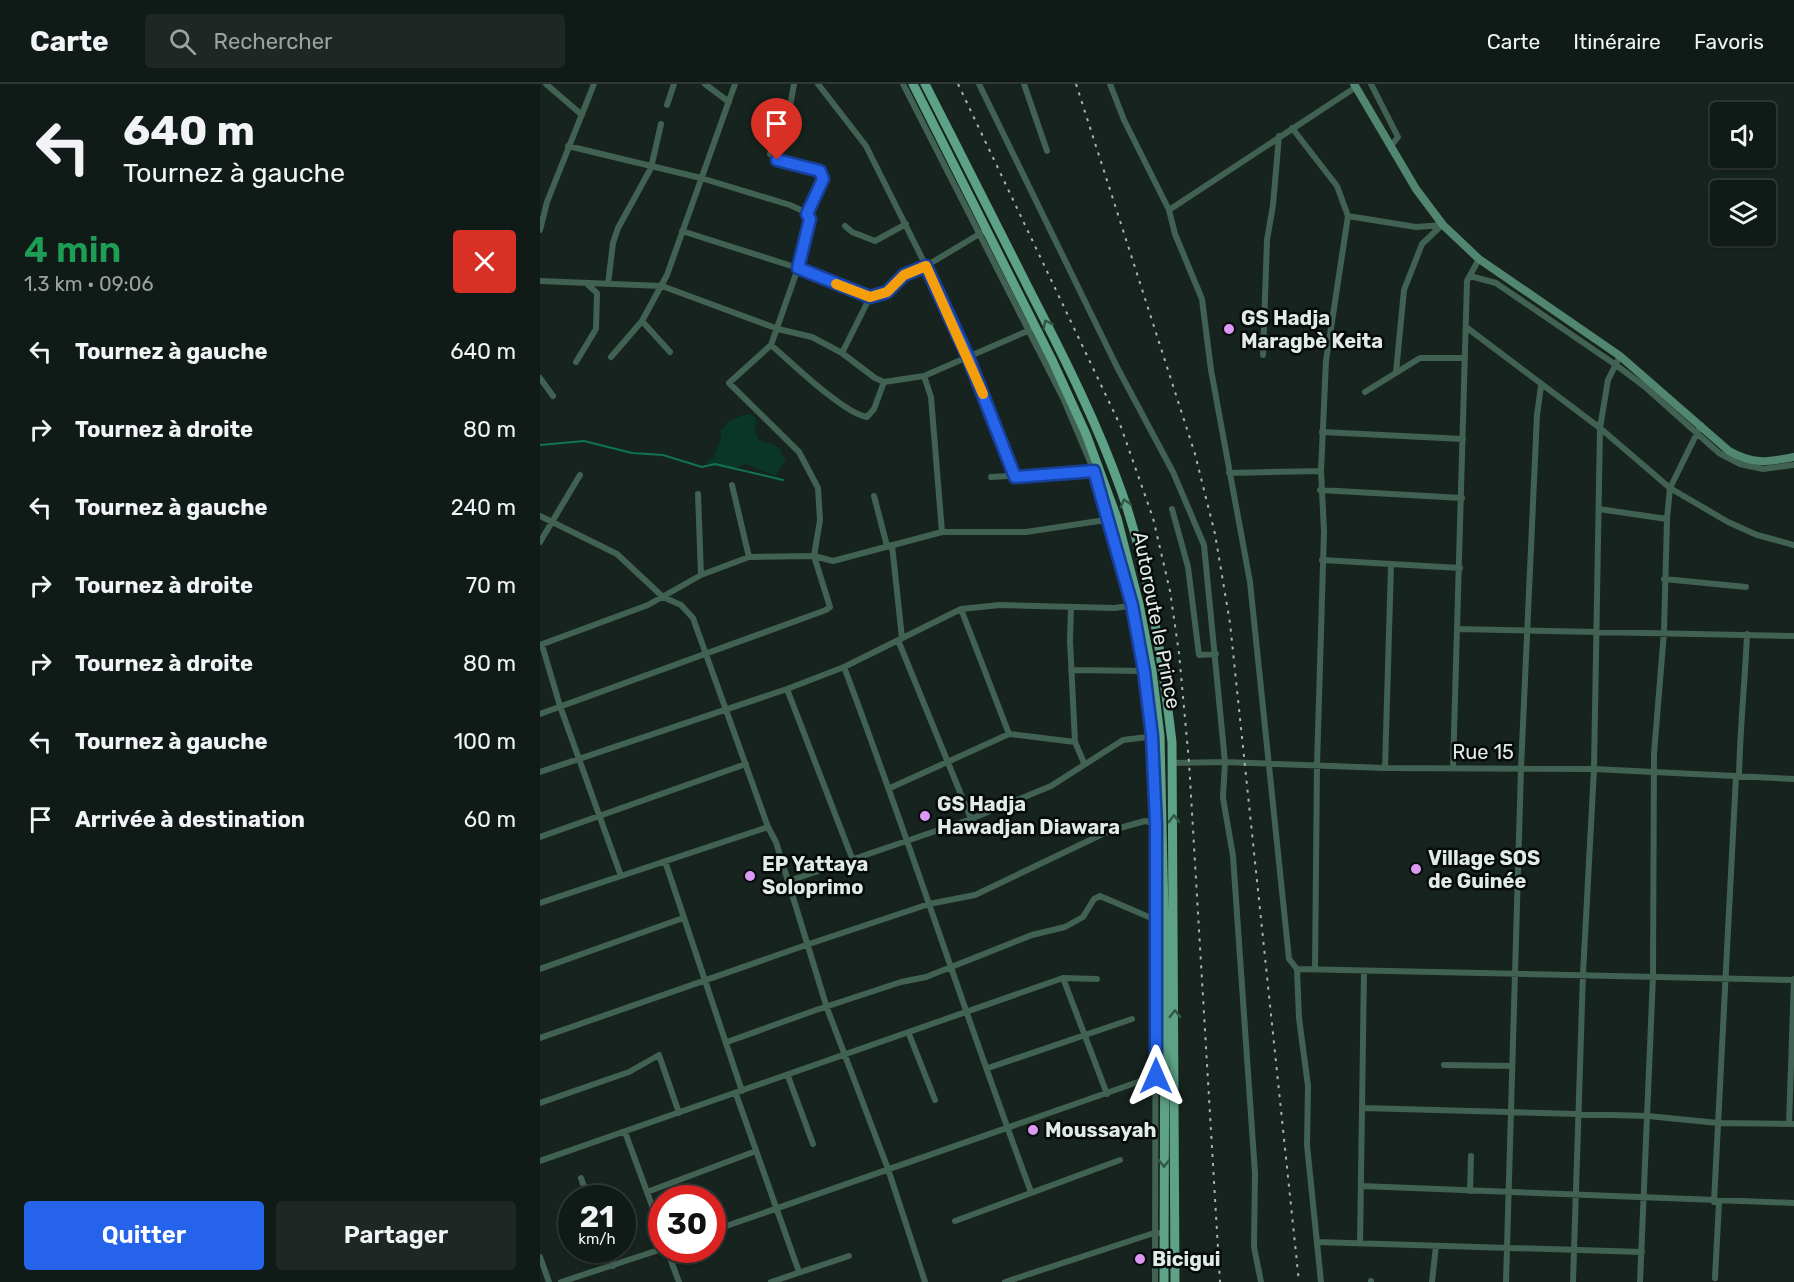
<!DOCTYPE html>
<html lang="fr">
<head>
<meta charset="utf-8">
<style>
	body { margin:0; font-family:Rubik,sans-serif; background:#1e2723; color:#f1f3f6; height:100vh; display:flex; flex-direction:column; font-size:22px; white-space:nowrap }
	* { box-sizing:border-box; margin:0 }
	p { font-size:20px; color:#9ca1a1 }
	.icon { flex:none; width:33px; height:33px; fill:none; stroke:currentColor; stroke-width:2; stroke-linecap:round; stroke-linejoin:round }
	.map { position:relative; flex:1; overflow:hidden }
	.side { display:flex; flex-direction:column; background:#101a16; width:540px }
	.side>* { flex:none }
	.guide { background:#101a16; color:#f1f3f6; overflow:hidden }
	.fabs { position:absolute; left:1170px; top:18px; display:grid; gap:12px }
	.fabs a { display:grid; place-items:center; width:66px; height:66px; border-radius:6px; background:#101a16; box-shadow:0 2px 4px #0004,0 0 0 2px #303835; font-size:30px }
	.speed { position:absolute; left:18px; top:1101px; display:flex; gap:12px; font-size:30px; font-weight:700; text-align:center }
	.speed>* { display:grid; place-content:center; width:78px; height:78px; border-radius:50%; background:#101a16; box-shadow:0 2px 4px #0004,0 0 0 2px #303835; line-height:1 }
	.speed small { font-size:15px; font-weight:400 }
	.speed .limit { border:9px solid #d22; background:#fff; color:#111 }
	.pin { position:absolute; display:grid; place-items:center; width:51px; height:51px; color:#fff; margin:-62px -26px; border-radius:50% 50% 50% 0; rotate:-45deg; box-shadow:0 0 6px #0007 }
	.pin .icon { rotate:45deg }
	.me { position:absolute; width:66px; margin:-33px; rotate:0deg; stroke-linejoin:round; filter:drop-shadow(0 0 4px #0008) }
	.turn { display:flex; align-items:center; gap:21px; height:126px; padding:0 24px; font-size:27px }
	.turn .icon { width:78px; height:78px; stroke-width:2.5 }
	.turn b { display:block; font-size:42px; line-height:51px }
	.round { display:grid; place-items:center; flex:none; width:63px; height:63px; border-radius:6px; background:#1e2723 }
	.overview { display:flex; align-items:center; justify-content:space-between; height:102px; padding:0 24px }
	h1 { font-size:36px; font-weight:600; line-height:45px; color:#1e9e55 }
	.action { display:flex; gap:12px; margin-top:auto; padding:12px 24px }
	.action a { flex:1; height:69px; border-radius:6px; background:#2563eb; color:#fff; font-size:24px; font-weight:600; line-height:69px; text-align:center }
	.action a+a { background:#1e2723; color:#f1f3f6 }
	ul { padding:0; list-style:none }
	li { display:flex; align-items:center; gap:18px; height:78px; padding:0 24px }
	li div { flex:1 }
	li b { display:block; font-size:22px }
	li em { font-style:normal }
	header { display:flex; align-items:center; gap:36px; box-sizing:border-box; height:84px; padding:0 30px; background:#101a16; border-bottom:2px solid #303835 }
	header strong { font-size:28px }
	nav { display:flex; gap:33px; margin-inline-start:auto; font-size:21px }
	.search { width:420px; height:54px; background:#1e2723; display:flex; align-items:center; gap:15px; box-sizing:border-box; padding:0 21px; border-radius:6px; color:#9ca1a1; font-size:22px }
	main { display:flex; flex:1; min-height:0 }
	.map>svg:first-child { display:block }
	.green { fill:#093627 }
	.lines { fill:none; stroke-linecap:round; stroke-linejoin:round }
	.stream { stroke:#117354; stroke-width:2 }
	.street { stroke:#416153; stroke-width:6 }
	.secondary { stroke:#518670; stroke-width:8 }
	.primary { stroke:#5da286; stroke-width:9 }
	.rail { stroke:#aab4af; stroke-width:2; stroke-dasharray:3 6; stroke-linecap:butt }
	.oneway { stroke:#325648 }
	.route-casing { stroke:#184099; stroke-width:15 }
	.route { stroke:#2563eb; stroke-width:10 }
	.slow { stroke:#f59e0b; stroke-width:10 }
	.poi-dot { fill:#dc99f4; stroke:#060b09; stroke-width:2 }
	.labels { text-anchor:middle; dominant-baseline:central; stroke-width:5; stroke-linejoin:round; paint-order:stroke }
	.poi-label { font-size:20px; font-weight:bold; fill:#e1eae6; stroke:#060b09; text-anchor:start }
	.street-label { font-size:20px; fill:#e1eae6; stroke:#060b09 }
</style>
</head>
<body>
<header>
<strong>Carte</strong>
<div class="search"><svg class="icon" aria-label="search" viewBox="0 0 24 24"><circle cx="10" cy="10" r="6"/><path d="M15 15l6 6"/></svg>Rechercher</div>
<nav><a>Carte</a><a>Itinéraire</a><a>Favoris</a></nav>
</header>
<main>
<section class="side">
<div class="guide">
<div class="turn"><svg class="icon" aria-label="left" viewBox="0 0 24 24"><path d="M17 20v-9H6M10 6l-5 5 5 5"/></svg><div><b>640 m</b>Tournez à gauche</div></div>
</div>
<div class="overview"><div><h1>4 min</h1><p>1.3 km · 09:06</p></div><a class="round" style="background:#d93025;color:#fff"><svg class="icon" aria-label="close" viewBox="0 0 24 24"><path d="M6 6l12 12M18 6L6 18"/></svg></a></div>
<ul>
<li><svg class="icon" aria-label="left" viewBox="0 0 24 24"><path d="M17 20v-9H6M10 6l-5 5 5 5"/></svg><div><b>Tournez à gauche</b></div><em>640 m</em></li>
<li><svg class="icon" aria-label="right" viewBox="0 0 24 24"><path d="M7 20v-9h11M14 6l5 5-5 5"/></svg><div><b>Tournez à droite</b></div><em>80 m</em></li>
<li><svg class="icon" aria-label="left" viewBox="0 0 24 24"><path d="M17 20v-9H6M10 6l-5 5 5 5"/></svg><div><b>Tournez à gauche</b></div><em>240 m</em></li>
<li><svg class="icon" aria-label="right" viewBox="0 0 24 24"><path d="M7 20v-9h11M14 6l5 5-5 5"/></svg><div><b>Tournez à droite</b></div><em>70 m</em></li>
<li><svg class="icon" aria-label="right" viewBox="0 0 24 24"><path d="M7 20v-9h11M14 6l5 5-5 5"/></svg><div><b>Tournez à droite</b></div><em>80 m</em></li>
<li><svg class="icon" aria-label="left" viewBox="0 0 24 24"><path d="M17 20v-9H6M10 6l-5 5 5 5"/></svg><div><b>Tournez à gauche</b></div><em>100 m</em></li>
<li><svg class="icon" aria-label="arrive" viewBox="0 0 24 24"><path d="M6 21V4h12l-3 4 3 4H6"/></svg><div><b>Arrivée à destination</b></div><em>60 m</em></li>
</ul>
<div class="action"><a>Quitter</a><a>Partager</a></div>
</section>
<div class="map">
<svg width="1254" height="1198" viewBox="0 0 1254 1198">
	<rect width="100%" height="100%" fill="#16231e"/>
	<path class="green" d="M206,330H212L217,336L214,346L219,356C229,361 242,359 242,372L246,376L235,392L206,380L191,385L164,379L173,374L182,351L180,347L189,337Z"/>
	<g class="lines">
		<path class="stream" d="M0,361L44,357L92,369L123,371L162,383L175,380L243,396"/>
		<path class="street" d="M6,0L42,31
			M165,0L189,18
			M254,0L249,28L239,45L230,70L237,76L280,87L283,95L267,130
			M278,0L326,62L386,182L428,273L475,393
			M363,0L524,316L554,387L592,521L605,587L612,652L616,740L615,1198
			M439,0L577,283L633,388L664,461L685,678L683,714L693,772L715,1089L714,1163L721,1198
			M484,0L507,67
			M570,0L584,36L629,126L635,150L662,215L671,286L710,498L749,875L757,885L759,934L768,1002L767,1061L781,1198
			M831,0L858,53L851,62
			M127,21L134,0
			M752,44L797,102L808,132L876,143L903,141
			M629,126L816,3
			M305,142L312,148L335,157L366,140
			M0,146L7,118L54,0
			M142,147L258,184L330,213L347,208L365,191L386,182L441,149
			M930,192L956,199L1076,281L1104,302L1179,369L1200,380L1223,385L1254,381
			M0,197L122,202L238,245L272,253L302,269L335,294L344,298L384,292L490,246
			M68,200L73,159L78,144L111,84L121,40
			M102,237L130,268
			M926,243L1060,344L1130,404L1188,438L1217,451L1254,461
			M231,261C251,278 304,330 327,333L334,325L344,298
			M302,269L330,213
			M723,271L727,156L733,121L739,52
			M71,273L102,237L127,191L195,0
			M36,278L56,245L57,209L46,199
			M856,288L864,206L882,160L902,141
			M384,292L391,313L402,448
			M0,294L13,312
			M825,308L880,274H924
			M782,348L923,355
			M689,389L781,387
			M451,393L554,387
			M192,401L209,473
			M780,406L922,414
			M158,410L161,491
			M334,412L347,462
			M632,425L648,483L659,571L676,570
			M1059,425L1127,435
			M0,432L77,470L123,513L141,521L153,534L228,743L236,758L287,924L348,1085L385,1198
			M0,458L40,391
			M352,461L362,554
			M782,476L920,484
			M1124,495L1206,503
			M531,523L530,557L535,658L544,679
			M421,525L469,650
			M917,545L1254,552
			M358,556L431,735
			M0,561L108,521L161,491L209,473L274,472L293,477L402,448H486L572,435
			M2,561L20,622L81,792
			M304,583C370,757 426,934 491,1108
			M531,586L605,587
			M247,605L312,774
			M0,630L286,526L290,523L274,472L280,436L278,404L259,368L189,299L231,261L258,184L270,135L265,128L250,121L161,94L28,62
			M633,679L685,678L845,684L1054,685L1254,695
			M845,684L851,481
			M913,684L927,197L939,175
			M0,688L247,605L304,583L421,525L460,521L575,524L595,521
			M1199,692C1200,644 1205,598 1207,550
			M350,704L469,650L535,658
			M0,753L206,680
			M125,777L202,1007
			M249,797L431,735L511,702L583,656L616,652
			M0,819L228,743
			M0,885L143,834
			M757,885L1254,896
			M775,885L777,682L784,447L781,387L786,277L808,132
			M523,894L567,1010
			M369,950L395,1016
			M0,954L269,860L389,820L435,811L569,747L605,737L617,740
			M187,958L276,926L361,898L386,893L492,851L525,843L543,833L554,815L560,812L609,833H620
			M904,981L972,982
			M448,984L592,935
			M248,992L273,1060
			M196,1010L259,1188
			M0,1019L89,988L119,971L139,1029
			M823,1024L1108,1032L1178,1039L1254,1040
			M1249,1040L1254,895
			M85,1048L122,1149
			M0,1077L523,894L557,895
			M41,1094L48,1114
			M821,1102L1254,1119
			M930,1107L931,1072
			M107,1108L216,1067
			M1174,1118L1196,692
			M415,1137L580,1076
			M172,1147L618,991
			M777,1158L1102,1168
			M820,1160L824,887
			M67,1166L73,1182
			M127,1166L139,1198
			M0,1173L9,1198
			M1175,1194L1179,1118
			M21,1198L122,1165
			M231,1198L309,1172
			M465,1198L614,1149H624
			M831,1198V1197
			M892,1198L896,1162
			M966,1198L981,684L997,331L1001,302
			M1033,1198L1043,890L1054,685L1060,344L1068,296L1080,272
			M1100,1198L1113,892L1114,670L1124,548L1127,435L1130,404L1161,341"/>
		<path class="secondary" d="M814,0L876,105L903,141L939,175L1080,272L1189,367C1214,381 1227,378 1254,373"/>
		<path class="primary" d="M373,0L513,278L546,350L577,434L599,520L612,587L620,652L625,874L624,1198
			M385,0C421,70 456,140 492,211C525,275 558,341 582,409C610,489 622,575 632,658L635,1198"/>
		<path class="rail" d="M418,0L581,343L613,434L630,507L639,569L649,678L680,1198
			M536,0L655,370L675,450L690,539L759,1198"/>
	</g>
	<defs><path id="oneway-chevron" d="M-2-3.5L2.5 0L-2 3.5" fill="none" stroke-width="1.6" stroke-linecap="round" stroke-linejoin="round" transform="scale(1.5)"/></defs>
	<g class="oneway">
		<use href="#oneway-chevron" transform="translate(507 240) rotate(-117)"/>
		<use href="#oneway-chevron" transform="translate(585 419) rotate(-106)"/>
		<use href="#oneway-chevron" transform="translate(634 735) rotate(-91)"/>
		<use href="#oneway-chevron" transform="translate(635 930) rotate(-90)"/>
		<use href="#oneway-chevron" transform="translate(624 1079) rotate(90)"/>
	</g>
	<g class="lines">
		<defs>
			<path id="route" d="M237,76L280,87L283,95L267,130L270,135L258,184L330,213L347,208L364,191L386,182L428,273L475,393L554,387L592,521L604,587L612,652L616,741V992"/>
		</defs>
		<use href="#route" class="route-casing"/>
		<use href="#route" class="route"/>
		<path class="slow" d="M296,200L330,213L347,208L364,191L386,182L443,310"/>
	</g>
	<g class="poi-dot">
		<circle cx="689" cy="245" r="6"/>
		<circle cx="385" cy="732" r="6"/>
		<circle cx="876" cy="785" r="6"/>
		<circle cx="210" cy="792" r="6"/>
		<circle cx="493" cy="1046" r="6"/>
		<circle cx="600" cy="1175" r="6"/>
	</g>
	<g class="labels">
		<g class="poi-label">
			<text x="701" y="234">GS Hadja<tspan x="701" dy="23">Maragbè Keita</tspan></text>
			<text x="397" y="720">GS Hadja<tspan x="397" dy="23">Hawadjan Diawara</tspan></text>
			<text x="888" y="774">Village SOS<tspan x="888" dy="23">de Guinée</tspan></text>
			<text x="222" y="780">EP Yattaya<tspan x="222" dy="23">Soloprimo</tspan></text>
			<text x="505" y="1046">Moussayah</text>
			<text x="612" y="1175">Bicigui</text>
		</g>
		<g class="street-label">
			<text transform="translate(617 536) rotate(79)">Autoroute le Prince</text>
			<text x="943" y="668">Rue 15</text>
		</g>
	</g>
</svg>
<div class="fabs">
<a><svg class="icon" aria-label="sound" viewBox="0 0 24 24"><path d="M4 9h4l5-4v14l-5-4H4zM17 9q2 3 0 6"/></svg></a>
<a><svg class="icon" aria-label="layers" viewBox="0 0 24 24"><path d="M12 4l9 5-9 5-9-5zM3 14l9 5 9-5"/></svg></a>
</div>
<div class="speed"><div>21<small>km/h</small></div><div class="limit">30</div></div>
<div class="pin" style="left:237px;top:76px;background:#d93025"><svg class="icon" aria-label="arrive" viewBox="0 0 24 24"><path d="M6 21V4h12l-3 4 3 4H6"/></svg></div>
<svg class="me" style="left:616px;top:992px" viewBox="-20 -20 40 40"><path d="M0-17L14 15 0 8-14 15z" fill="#2563eb" stroke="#fff" stroke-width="4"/></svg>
</div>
</main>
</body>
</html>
